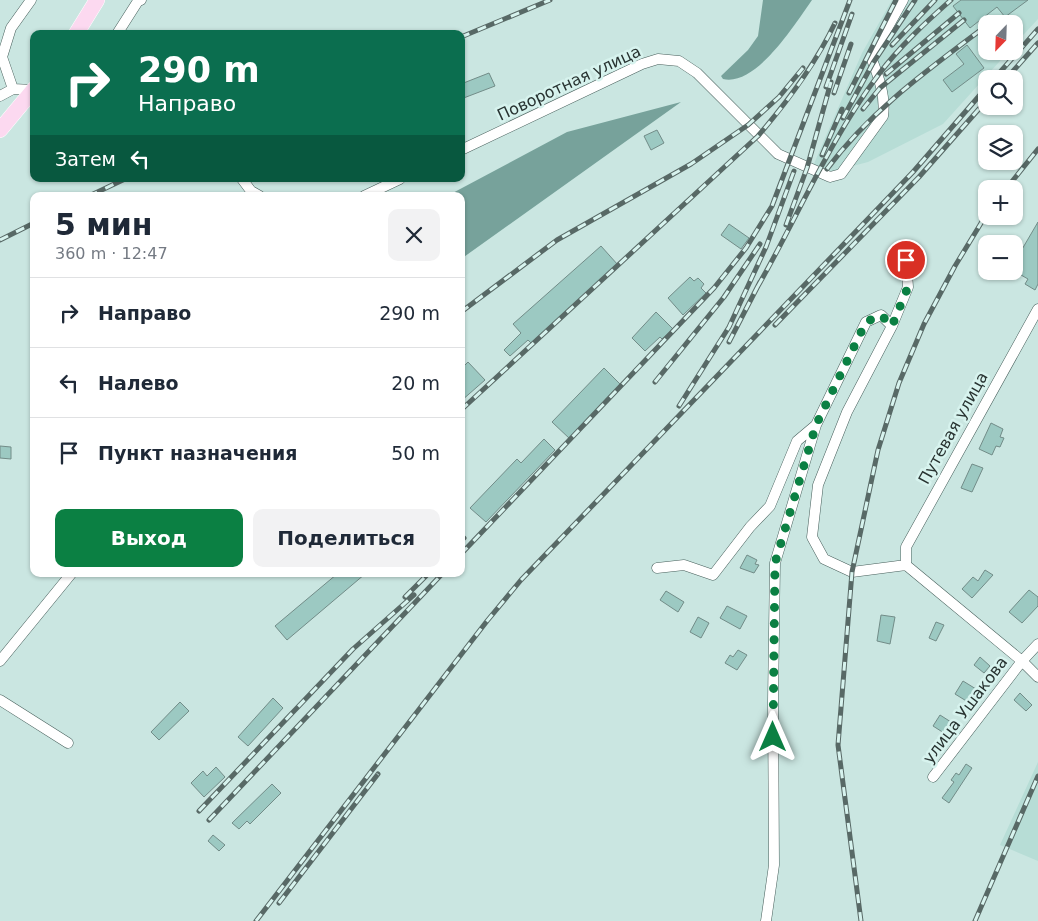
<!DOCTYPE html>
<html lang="ru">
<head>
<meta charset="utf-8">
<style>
	body { margin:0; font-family:"DejaVu Sans",sans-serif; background:#f2f2f3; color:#1f2937; height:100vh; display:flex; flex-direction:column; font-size:19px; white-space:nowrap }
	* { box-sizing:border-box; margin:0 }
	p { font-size:16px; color:#747a83 }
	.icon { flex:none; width:28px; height:28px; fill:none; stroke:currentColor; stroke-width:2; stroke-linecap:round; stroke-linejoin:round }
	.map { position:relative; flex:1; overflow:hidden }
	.details { position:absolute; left:30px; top:192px; width:435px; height:385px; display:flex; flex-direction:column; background:#fff; border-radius:10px; box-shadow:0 1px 4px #0004 }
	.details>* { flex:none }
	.banner { position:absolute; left:30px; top:30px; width:435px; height:152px; border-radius:10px; box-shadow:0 1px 4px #0004; background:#0b6e4f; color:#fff; overflow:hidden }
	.needle { width:32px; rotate:203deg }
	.buttons { position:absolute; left:978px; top:15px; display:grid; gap:10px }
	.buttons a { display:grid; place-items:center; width:45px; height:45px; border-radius:10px; background:#fff; box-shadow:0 1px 4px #0004; font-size:25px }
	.pin { position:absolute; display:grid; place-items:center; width:42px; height:42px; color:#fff; margin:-21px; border:2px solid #fff; border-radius:50%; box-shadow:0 1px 5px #0007 }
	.me { position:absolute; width:55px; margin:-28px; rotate:0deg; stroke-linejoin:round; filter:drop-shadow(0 0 4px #0008) }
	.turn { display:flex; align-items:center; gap:18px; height:105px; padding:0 25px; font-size:22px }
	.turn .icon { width:65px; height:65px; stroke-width:2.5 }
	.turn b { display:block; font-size:35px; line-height:42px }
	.then { display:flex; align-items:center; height:48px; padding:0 25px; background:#0003; gap:10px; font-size:19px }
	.round { display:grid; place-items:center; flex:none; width:52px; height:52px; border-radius:10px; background:#f2f2f3 }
	.headline { display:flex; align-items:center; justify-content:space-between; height:85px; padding:0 25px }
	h1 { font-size:30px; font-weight:700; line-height:38px }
	.cta { display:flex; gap:10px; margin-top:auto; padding:10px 25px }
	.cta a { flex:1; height:58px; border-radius:10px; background:#0b8043; color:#fff; font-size:20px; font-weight:700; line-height:58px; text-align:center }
	.cta a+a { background:#f2f2f3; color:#1f2937 }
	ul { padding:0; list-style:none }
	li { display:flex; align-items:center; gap:15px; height:70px; padding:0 25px; border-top:1px solid #e0e1e3 }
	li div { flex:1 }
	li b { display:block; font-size:19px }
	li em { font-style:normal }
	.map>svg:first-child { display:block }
	.built { fill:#b7ddd6 }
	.water { fill:#77a29b }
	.building { fill:#9cc9c2; stroke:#728c88 }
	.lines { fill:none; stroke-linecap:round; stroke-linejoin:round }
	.minor-casing { stroke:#475f5b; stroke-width:11 }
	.primary-casing { stroke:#fff; stroke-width:16 }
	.minor { stroke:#fff; stroke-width:10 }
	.primary { stroke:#fcd9f0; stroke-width:15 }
	.rail-casing { stroke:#586966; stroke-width:5 }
	.rail { stroke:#d7f3ee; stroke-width:3; stroke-dasharray:9; stroke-linecap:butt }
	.route { stroke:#0b8043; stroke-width:9; stroke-dasharray:0 16.2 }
	.labels { text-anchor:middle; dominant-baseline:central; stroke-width:5; stroke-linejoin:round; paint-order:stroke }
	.street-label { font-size:16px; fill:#283331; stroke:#d7f3ee }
</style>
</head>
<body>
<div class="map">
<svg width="1038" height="921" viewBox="0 0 1038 921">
	<rect width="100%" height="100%" fill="#cae6e1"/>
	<path class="built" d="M892,0H1038V19L1014,45V24H986V51H1009L943,124L868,162L830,172L813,166L862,53Z
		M1038,762V861L1000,845Z"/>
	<path class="water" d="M763,0H812C795,24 756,87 723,79L721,76L748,50L758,36Z
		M681,102L461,259V196H447L567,132Z"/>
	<path class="building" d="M961,0H1028L1005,17L997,7L970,28L953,6Z
		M967,45L984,68L952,92L943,80L964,64L956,54Z
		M489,73L495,86L461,99V84Z
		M657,130L664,143L651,150L644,136Z
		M1038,222V284L1035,290L1025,284L1028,279L1014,271V263Z
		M729,224L749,238L741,249L721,235Z
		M601,246L618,265L531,343L528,340L510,356L504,350L521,333L513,324Z
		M690,277L694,281L698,278L704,284L701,288L706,293L683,315L668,298Z
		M656,312L673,329L662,339L660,337L645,351L632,338Z
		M468,362L485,380L461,401V369Z
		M604,368L621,385L570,439L552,422Z
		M991,423L1003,429L1000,437L1004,438L1000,447L996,446L992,455L979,449Z
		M544,439L555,450L486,522L470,508L517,459L521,463Z
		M0,446L11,447V459L0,458Z
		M972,464L983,468L972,492L961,488Z
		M747,555L757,560L755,564L759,565L754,573L740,568Z
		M985,570L993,575L972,598L962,589L973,577L978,581Z
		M337,574H365L287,640L275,626Z
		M1029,590L1038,597V606L1022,623L1009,612Z
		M666,591L684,602L678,612L660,600Z
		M727,606L747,616L740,629L720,618Z
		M881,615L895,617L890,644L877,641Z
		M698,617L709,623L701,638L690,632Z
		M936,622L944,625L936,641L929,638Z
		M738,650L747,655L737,670L725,663L730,655L733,657Z
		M980,657L990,666L984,673L974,665Z
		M963,681L976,689L968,702L955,694Z
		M1020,693L1032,705L1026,711L1014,700Z
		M273,698L283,708L248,746L238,737Z
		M180,702L189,711L159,740L151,732Z
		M940,715L951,722L944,733L933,726Z
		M966,764L972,768L949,803L942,798L954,782L951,780L956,773L959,775Z
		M216,767L225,777L204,797L191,783L203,771L207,776Z
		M272,784L281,793L250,824L247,821L239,829L232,823Z
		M213,835L225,845L219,851L208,841Z"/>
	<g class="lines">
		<defs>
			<path id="minor" d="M117,34L138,1L141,0
				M13,89L2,57L11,28L31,0
				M0,96L13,89L33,90
				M461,150L642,64L658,59L679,61L697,73L778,154L830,177L841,174L883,116C886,96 878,75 871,57L903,0
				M242,179L251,191L260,196
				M364,196L400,179
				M892,326L908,287L906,260
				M906,565V547L1038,309
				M906,565L1022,661L1038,677
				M657,568L684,565L713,575L750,527L770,506L797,441L816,425
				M0,661L71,574
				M0,700L68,743
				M933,777L1022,661L1038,644
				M766,921L774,865L773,701L775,563L816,425L866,322L881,315L892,326L847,412L818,485L812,537L824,559L852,572L906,565"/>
			<path id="primary" d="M76,34L97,0
				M0,130L34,89"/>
		</defs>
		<use href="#minor" class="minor-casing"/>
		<use href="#primary" class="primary-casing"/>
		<use href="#minor" class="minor"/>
		<use href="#primary" class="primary"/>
		<defs>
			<path id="rail" d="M461,37L550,0
				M892,45L935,0
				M886,74L959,13
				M994,79L1038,29
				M1006,79L1038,43
				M826,87L852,14
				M834,93L851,44
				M849,93L896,0
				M863,109L880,88L964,20
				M843,118L873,63L915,0
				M822,155L842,109
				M827,169C870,111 929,69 986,26
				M1006,189L1038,149
				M89,196L125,179
				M786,225L807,168L831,82
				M0,240L34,223
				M758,286C798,216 830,139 879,74C900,46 925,23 951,0
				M461,312L557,240L691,164L748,125L779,97L803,68
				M775,325L919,177L986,101
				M729,342L760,282
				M655,382L724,297L760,244
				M679,406L729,327L766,247L794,171
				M461,410L758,136C788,101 815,65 835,23
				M461,541L464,538
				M461,554L714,288L746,248L772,206L850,0
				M405,597L428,574
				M199,811L353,649L414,595
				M209,820L442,574
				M279,903L378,774
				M256,921L487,621L521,580L913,172L986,88
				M861,921L838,745L852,572L878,450L899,383L924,324L955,266L986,215
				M975,921L1038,776"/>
		</defs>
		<use href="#rail" class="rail-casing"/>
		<use href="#rail" class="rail"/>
	</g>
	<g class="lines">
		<path class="route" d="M773,737L775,563L816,425L866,322L881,315L892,326L908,287L906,260"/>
	</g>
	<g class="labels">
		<g class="street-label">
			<text transform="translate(569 83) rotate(-25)">Поворотная улица</text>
			<text transform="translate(953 428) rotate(-61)">Путевая улица</text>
			<text transform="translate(965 710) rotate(-53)">улица Ушакова</text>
		</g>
	</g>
</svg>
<div class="buttons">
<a><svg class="needle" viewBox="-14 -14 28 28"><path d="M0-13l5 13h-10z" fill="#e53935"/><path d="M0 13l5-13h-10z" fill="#747a83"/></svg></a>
<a><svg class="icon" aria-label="search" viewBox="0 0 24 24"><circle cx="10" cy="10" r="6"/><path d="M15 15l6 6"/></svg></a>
<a><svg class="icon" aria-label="layers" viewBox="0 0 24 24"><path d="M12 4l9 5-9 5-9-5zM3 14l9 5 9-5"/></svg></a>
<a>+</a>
<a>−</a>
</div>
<div class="pin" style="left:906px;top:260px;background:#d93025"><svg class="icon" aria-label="arrive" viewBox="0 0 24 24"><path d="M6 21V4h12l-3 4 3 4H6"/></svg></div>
<svg class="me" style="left:773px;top:737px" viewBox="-20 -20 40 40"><path d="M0-17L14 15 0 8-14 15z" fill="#0b8043" stroke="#fff" stroke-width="4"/></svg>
<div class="banner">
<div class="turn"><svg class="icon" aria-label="right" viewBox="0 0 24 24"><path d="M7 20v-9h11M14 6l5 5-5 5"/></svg><div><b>290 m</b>Направо</div></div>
<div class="then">Затем<svg class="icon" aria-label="left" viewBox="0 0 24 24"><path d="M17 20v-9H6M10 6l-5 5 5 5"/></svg></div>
</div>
<section class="details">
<div class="headline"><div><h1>5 мин</h1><p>360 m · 12:47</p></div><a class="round"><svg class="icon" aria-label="close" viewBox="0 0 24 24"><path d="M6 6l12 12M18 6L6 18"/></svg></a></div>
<ul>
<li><svg class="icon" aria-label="right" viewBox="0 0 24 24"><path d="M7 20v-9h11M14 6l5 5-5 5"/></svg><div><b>Направо</b></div><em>290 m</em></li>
<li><svg class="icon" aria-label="left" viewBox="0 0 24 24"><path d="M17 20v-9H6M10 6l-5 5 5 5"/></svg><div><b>Налево</b></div><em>20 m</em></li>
<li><svg class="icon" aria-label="arrive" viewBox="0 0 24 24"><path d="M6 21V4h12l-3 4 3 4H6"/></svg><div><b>Пункт назначения</b></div><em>50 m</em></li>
</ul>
<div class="cta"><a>Выход</a><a>Поделиться</a></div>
</section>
</div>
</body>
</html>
